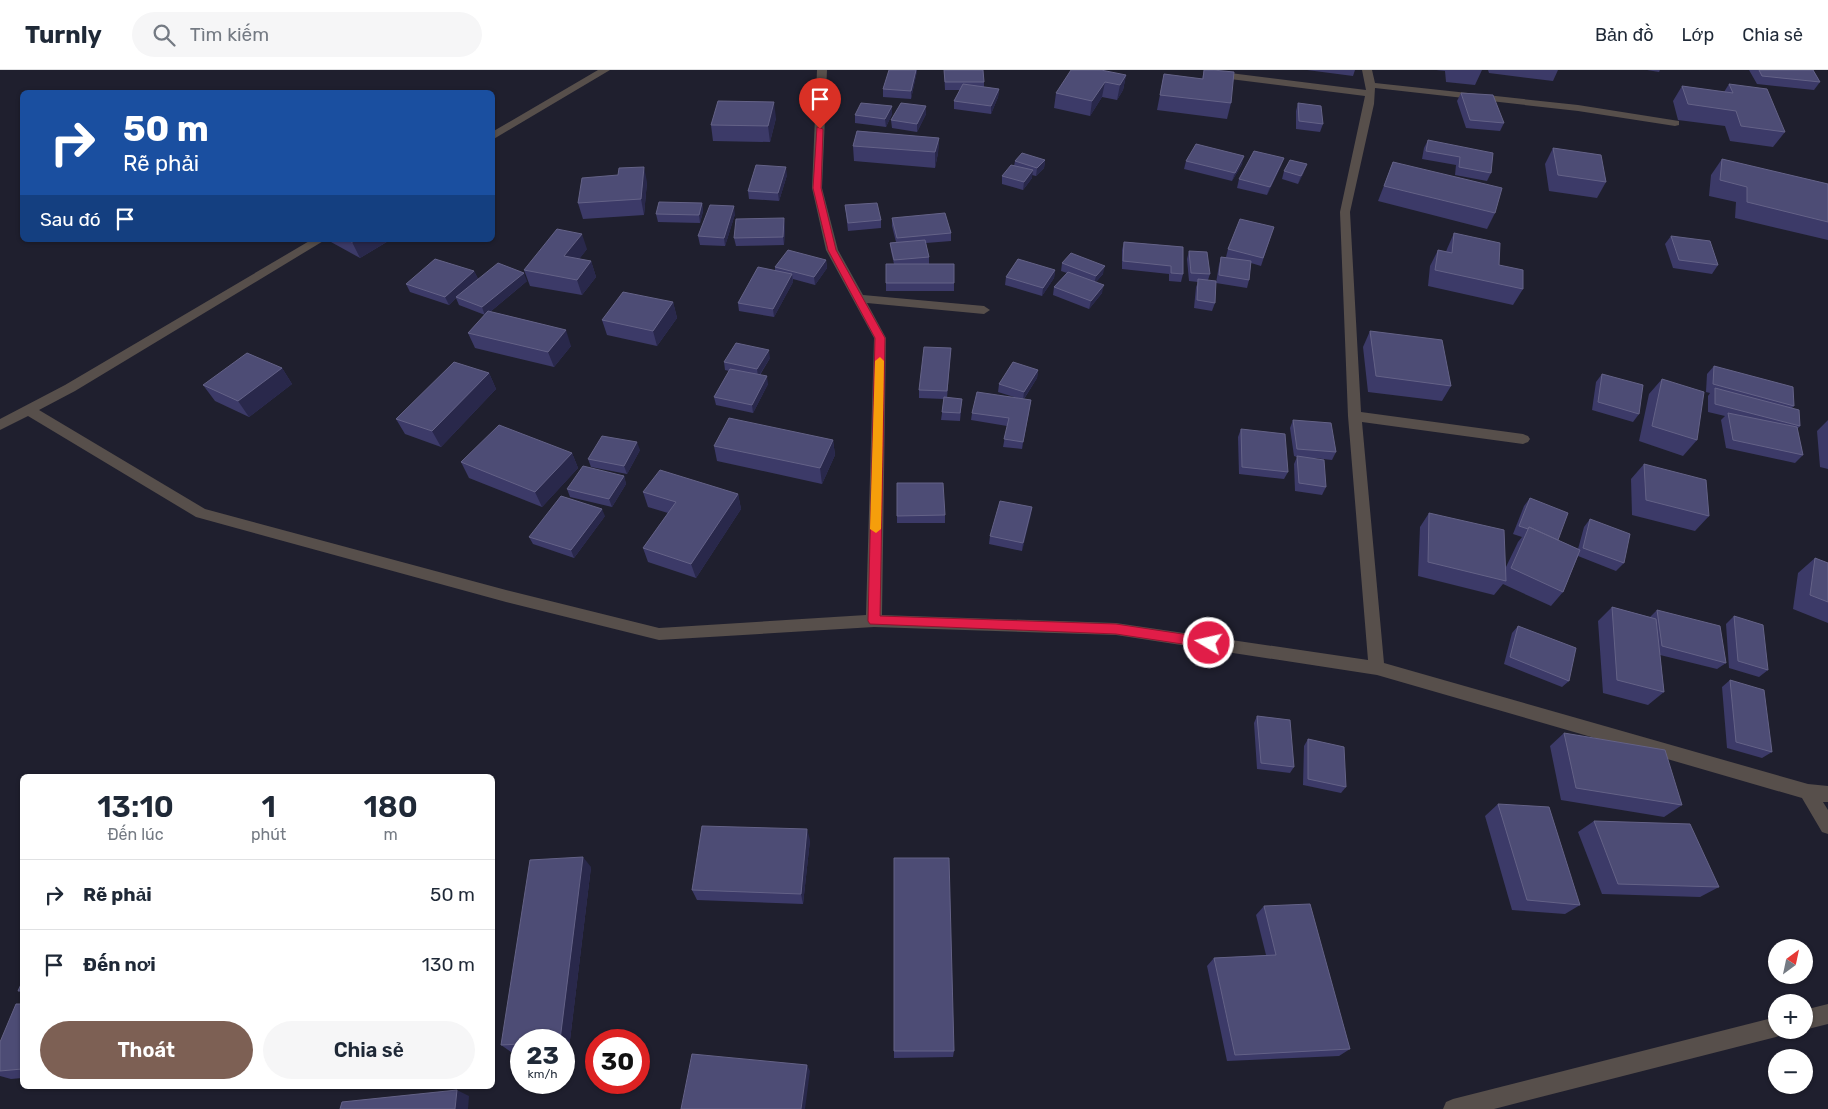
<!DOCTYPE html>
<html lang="vi">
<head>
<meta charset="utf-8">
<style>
	body { margin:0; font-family:Rubik,sans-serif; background:#f6f6f7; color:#1f2937; height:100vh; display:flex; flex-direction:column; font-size:19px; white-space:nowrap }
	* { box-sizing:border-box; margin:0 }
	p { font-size:16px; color:#747a83 }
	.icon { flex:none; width:28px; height:28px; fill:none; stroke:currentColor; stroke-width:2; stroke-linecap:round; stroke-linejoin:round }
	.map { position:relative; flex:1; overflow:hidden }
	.drawer { position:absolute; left:20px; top:704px; width:475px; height:315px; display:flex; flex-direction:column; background:#fff; border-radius:8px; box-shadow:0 1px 4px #0004 }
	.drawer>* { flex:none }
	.top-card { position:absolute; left:20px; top:20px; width:475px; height:152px; border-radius:8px; box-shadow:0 1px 4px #0004; background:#1a4fa0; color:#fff; overflow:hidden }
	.needle { width:32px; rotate:33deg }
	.buttons { position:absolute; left:1768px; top:869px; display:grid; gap:10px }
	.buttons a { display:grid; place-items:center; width:45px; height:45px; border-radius:50%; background:#fff; box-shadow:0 1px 4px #0004; font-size:25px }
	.speed { position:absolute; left:510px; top:959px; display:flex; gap:10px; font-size:25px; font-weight:700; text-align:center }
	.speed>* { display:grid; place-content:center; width:65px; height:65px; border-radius:50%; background:#fff; box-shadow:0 1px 4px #0004; line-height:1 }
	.speed small { font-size:12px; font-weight:400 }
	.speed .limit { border:8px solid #d22; background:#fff; color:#111 }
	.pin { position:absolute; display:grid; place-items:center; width:42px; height:42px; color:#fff; margin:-51px -21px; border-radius:50% 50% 50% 0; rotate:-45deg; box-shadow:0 0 5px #0007 }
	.pin .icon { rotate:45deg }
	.me { position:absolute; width:55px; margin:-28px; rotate:279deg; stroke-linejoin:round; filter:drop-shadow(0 0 4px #0008) }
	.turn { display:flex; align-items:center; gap:18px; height:105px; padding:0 20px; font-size:22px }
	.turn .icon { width:65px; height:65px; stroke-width:2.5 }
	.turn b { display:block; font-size:35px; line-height:42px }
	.then { display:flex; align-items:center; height:48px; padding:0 20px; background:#0003; gap:10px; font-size:19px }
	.eta { display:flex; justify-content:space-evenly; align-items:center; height:85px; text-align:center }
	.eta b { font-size:30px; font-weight:600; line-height:35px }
	.button { display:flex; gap:10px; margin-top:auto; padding:10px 20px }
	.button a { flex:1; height:58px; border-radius:30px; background:#7d6054; color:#fff; font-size:20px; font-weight:600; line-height:58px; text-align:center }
	.button a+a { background:#f6f6f7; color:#1f2937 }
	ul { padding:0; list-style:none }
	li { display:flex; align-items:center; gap:15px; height:70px; padding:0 20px; border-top:1px solid #e0e1e3 }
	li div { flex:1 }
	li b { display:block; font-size:19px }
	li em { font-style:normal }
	header { display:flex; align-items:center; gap:30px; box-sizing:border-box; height:70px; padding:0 25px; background:#fff; border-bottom:1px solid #e0e1e3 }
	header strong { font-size:24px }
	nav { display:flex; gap:28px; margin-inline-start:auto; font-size:18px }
	.search { width:350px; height:45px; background:#f6f6f7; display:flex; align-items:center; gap:12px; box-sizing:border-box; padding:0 18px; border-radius:28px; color:#747a83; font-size:19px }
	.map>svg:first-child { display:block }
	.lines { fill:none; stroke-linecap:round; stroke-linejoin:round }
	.minor { fill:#574f4b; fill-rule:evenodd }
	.wall { fill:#3c3a68 }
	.shaded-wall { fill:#29284b }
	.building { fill:#4d4c75; stroke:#646287 }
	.route { fill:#e11d48; stroke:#92132f }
	.slow { fill:#f59e0b }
</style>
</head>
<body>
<header>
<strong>Turnly</strong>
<div class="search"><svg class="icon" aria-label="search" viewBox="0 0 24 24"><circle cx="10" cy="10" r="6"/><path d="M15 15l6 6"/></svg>Tìm kiếm</div>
<nav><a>Bản đồ</a><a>Lớp</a><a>Chia sẻ</a></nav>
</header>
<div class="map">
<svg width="1828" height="1039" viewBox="0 0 1828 1039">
	<rect width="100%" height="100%" fill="#1f1f2e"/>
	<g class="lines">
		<path class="minor" d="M598,0H610L492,70V62Z
			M817,0H827L822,118L838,180L863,225L984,236L990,240L984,244L867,233L886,268L882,545L1116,553L1368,590L1348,346L1340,142L1365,26L1214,7L1209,4L1214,1L1366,20L1362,0H1372L1375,13L1578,35L1679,51V55L1675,56L1578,41L1375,18L1374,34L1350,142L1361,342L1523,364L1528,366L1530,369L1528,372L1523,374L1362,352L1384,593L1808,714L1828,716V732H1823L1828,740V764L1822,762L1802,728L1377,605L1116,565L874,557L659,570L506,532L196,447L28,346L0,360V349L65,315L311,170H325L75,321L39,340L205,439L506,520L659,558L866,545L874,268L826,180L812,118Z
			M1828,934V954L1804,960V940Z
			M1776,947V960H1785L1783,964L1776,967L1494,1039H1443L1446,1032L1453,1029Z"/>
	</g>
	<path class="wall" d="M889,0H917L911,29L883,27V19Z
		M944,0L984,12V17L999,19L998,27L991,44L954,39V31L960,20H945Z
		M1204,0L1231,33L1227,49L1157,40L1164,4L1202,9Z
		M1307,0H1355L1353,6Z
		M1436,0H1482L1475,15L1446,12L1445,1Z
		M1488,0H1558L1553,11L1489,3Z
		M1647,0H1660L1659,2Z
		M1749,0H1813L1820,12L1814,20L1757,14Z
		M1126,5L1123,20L1117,30L1102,27L1090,46L1054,38L1056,23Z
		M1729,14L1785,62L1773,77L1730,71L1725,56L1678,50L1673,31L1682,16L1724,22Z
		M1461,23L1504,53L1500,61L1466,58L1457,31Z
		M1298,33L1323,54L1320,62L1296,59V41Z
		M892,36V44L886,57L855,53V45Z
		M926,36V44L917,62L892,58L891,50Z
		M776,48L770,72L713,71L711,55Z
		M857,61L939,68L938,83L935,98L854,91L853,76Z
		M1428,70L1491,103L1487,111L1455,105L1456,95L1422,89L1424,78Z
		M1553,78L1606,112L1597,128L1549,121L1545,94Z
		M1284,88L1281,96L1267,125L1237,118L1239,109Z
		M1722,89L1828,114V170L1735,148L1736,132L1709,126L1711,105Z
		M1045,90L1044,98L1036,106L1032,105V108L1023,120L1002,114V106L1014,96L1015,91Z
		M1186,91L1242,94L1232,111L1184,99Z
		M1393,92L1495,143L1487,159L1378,131Z
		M1284,101L1304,102L1298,114L1282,109Z
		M618,105L647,112L644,145L583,149L578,133Z
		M787,105L779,131L749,129L748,121Z
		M702,133L703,141L700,153L658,152L656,144Z
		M845,135L881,150V158L848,161Z
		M735,144L725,176L700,175L698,166Z
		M892,148L951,163V171L926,173L929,187V194L954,213V221H886V213L894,194L891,181L890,173L896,172L892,156Z
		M785,156L784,175L736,176L734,168Z
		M1274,157L1261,196L1251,193L1249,210L1247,218L1216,213L1219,195L1221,187H1226L1228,179Z
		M1454,163L1523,219L1513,235L1428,216L1430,196L1438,180L1446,182L1447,179Z
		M1671,166L1718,195L1712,204L1673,198L1665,174Z
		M330,170H390L360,188L331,172Z
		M1124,172L1183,177V204L1181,212L1169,211V204L1122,199V180Z
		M587,179L579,189L591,191L596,207L582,225L530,216L524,200Z
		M1189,181L1210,204L1208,210L1215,233L1212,241L1194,238L1196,217L1198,212L1189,211L1187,189Z
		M826,190L827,198L815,215L793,209V212L774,247L739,241L738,233L775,200V197Z
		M1062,193L1103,204L1096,212L1102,223L1089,239L1053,225L1054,217L1067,203L1061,201Z
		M1055,200L1054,208L1042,226L1005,215L1006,207Z
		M474,201L478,209L527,211L490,242L571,276L554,297L475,278L468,263L485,245L459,235L456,228L449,235L410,222L406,214Z
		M673,232L677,248L657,276L607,265L602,250Z
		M1370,261L1451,316L1442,331L1368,322L1363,277Z
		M951,278L947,328L962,329L960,351L941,350L944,329L919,328V320Z
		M770,288L760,305L768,314L753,343L716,335L714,327L729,301L725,300L724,292Z
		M1714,296L1794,336L1792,338L1800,356L1797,359L1803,385L1795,393L1726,378L1721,350L1725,346L1708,342V326L1710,323L1706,322L1707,304Z
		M282,298L292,314L249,347L215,331L203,315Z
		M1038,300L1037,308L1024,329L1031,330L1022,379L1003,377L1007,356L971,350L972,343L1020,329L998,322L999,314Z
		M489,303L496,319L441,377L405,364L396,349Z
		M1602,304L1639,344L1633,352L1592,340L1596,312Z
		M1662,309L1697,370L1683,386L1639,371L1649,324Z
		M1293,350L1336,382L1332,390L1314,388L1326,417L1322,425L1295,421L1294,394L1297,387L1294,386L1290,358Z
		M1828,350V399L1820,397L1817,361Z
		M1241,359L1288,402L1284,409L1239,404L1238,367Z
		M833,370L835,385L822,414L717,391L714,376Z
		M640,380L627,404L591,397L588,389Z
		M572,383L578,398L542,437L469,408L461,392Z
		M1644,394L1709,446L1695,461L1632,445L1631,409Z
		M624,406L626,414L612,437L570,427L567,419Z
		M897,413L945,445V453H897Z
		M643,422L738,424L741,439L696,508L648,492L643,478L668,443L648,437Z
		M1530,428L1558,470L1578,479L1584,457L1590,449L1624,493L1616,501L1578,486L1563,522L1551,536L1503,514L1494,525L1418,506L1420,457L1429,443L1505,499L1518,472L1522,467L1513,464L1524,436Z
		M1032,437L1022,481L989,474L990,466Z
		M605,446L574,488L533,474L529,467Z
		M1815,488L1828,493V553L1793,539L1798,503Z
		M1612,537L1650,547L1657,540L1726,593L1717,599L1660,585L1664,622L1648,635L1603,623L1598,551Z
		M1734,546L1768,600L1759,607L1729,598L1726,554Z
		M1518,556L1569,611L1562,617L1504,594L1512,563Z
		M1730,610L1772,682L1762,688L1727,678L1722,617Z
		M1257,646L1294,697L1290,703L1257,699L1254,653Z
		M1564,663L1682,735L1664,747L1561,730L1550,676Z
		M1308,669L1346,717L1341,723L1303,715L1304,676Z
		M1498,734L1580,835L1565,844L1512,840L1485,746Z
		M1594,751L1719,817L1700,827L1602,824L1578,762Z
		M810,770L803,834L697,830L692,820Z
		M591,797L569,978H564V970H521V981L511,982L501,975Z
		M1264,836L1350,979L1339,986L1227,991L1207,896L1214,888L1266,885L1256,845Z
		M22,934V1008L11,1009L0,1006V972Z
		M894,981H954L953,987L894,988Z"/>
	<path class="shaded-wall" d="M916,0H917V2L911,29V21Z
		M1126,5L1123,20L1117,30L1120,15Z
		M1105,12L1102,27L1090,46L1092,31Z
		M999,19L998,27L991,44V36Z
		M774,32L776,48L770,72L768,56Z
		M892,36V44L886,57L885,49Z
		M926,36V44L917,62V54Z
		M939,68L938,83L935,98V82Z
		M1244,86L1242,94L1232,111L1235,103Z
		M1284,88L1281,96L1267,125L1270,117Z
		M1045,90L1044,98L1036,106L1037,98Z
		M1307,94L1304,102L1298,114L1301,106Z
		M644,97L647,112L644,145L641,129Z
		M786,97L787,105L779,131L778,123Z
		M1033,100L1032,108L1023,120L1024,112Z
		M702,133L703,141L700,153L699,145Z
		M734,136L735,144L725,176L724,168Z
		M784,148L785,156L784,175L783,167Z
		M582,164L587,179L569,202L564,186Z
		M356,170H390L360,188L352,172Z
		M826,190L827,198L815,215L814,207Z
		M591,191L596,207L582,225L577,210Z
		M1105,196L1103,204L1094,214L1096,206Z
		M1055,200L1054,208L1042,226L1043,218Z
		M474,201L478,209L456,227V228L449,235L445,227Z
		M524,203L527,211L485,246L482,237Z
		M792,204L793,212L774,247L773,239Z
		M1104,215L1102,223L1089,239L1091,231Z
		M673,232L677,248L657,276L653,261Z
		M566,260L571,276L554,297L548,282Z
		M769,280L770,288L758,307L757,299Z
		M282,298L292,314L249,347L238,331Z
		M1038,300L1037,308L1023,330L1024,322Z
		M489,303L496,319L441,377L432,361Z
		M767,306L768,314L753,343L752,335Z
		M1031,330L1030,338L1022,379L1023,372Z
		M833,370L835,385L822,414L820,398Z
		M637,372L640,380L627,404L624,396Z
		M572,383L578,398L542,437L535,422Z
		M624,406L626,414L612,437L609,429Z
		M738,424L741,439L696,508L691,494Z
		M1032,437L1031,445L1022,481L1023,473Z
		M602,439L605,446L574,488L571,480Z
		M807,759L810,770L803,834L801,824Z
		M583,787L591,797L569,978L564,974V970H560Z
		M807,995L810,1001L805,1039H801Z
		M457,1020L469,1026L468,1039H455Z"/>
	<path class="building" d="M889,0H916L911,21L883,19Z
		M944,0H983L984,12H945Z
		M1071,0H1101L1126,5L1120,15L1105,12L1092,31L1056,23Z
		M1204,0H1213L1234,2L1231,33L1160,25L1164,4L1203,9Z
		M1759,0H1813L1820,12L1762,6Z
		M963,14L999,19L991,36L954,31Z
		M1729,14L1767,19L1785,62L1741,56L1736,41L1688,34L1682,16L1733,23Z
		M1461,23L1493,25L1504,53L1470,50Z
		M718,31L774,32L768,56L711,55Z
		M861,33L892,36L885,49L855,45Z
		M901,33L926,36L917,54L891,50Z
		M1298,33L1321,36L1323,54L1299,51Z
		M857,61L939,68L935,82L853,76Z
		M1428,70L1493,83L1491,103L1459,97L1460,87L1426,81Z
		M1196,74L1244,86L1235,103L1186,91Z
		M1553,78L1601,85L1606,112L1558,105Z
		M1254,81L1284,88L1270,117L1239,109Z
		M1022,83L1045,90L1037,98L1015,91Z
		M1722,89L1828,114V152L1747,132V117L1720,110Z
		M1290,90L1307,94L1301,106L1284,101Z
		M1393,92L1502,118L1495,143L1384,116Z
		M756,95L786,97L778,123L748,121Z
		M1011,95L1033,100L1024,112L1002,106Z
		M644,97L641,129L578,133L582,108L618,105L619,98Z
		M659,132L702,133L699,145L656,144Z
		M877,133L881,150L848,153L845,135Z
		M710,135L734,136L724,168L698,166Z
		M945,143L951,163L897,168L892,148Z
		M784,148L783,167L734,168L736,149Z
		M1240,149L1274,157L1263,188L1228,179Z
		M557,159L582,164L564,186L591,191L577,210L524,200Z
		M1454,163L1500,173L1499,195L1523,200V219L1435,200L1438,180L1452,183Z
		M1671,166L1710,171L1718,195L1679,190Z
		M348,170H356L352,172Z
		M925,170L929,187L894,190L890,173Z
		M1124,172L1183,177V204L1171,203V196L1123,191Z
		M788,180L826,190L814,207L775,197Z
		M1189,181L1207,182L1210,204L1191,203Z
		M1071,183L1105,196L1096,206L1062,193Z
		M1221,187L1251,191L1249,210L1219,205Z
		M435,189L474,201L445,227L406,214Z
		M1018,189L1055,200L1043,218L1006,207Z
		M498,193L524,203L482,237L456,227Z
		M886,194H954V213H886Z
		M758,197L792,204L773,239L738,233Z
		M1068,202L1104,215L1091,231L1054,217Z
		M1198,209L1216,211L1215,233L1197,230Z
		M623,222L673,232L653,261L602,250Z
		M488,241L566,260L548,282L468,263Z
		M1370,261L1442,270L1451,316L1376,306Z
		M736,273L769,280L757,299L724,292Z
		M924,277L951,278L947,321L919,320Z
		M247,283L282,298L238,331L203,315Z
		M454,292L489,303L432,361L396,349Z
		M1013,292L1038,300L1024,322L999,314Z
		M1714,296L1793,317L1794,336L1713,314Z
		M730,299L767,306L752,335L714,327Z
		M1602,304L1643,315L1639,344L1598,332Z
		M1662,309L1704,322L1697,370L1652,356Z
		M1715,318L1799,340L1800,356L1715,334Z
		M977,322L1031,330L1023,372L1004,369L1009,348L972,343Z
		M944,327L962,329L960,343L942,342Z
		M1728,343L1797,357L1803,385L1733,370Z
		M729,348L833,370L820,398L714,376Z
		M1293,350L1331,353L1336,382L1297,379Z
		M499,355L572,383L535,422L461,392Z
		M1241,359L1285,364L1288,402L1242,397Z
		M602,366L637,372L624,396L588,389Z
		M1297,386L1324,390L1326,417L1299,413Z
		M1644,394L1706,410L1709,446L1646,430Z
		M583,396L624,406L609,429L567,419Z
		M660,400L738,424L691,494L643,478L676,432L643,422Z
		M897,413H943L945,445L897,446Z
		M561,426L602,439L571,480L529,467Z
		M1530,428L1568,443L1558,470L1529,457L1528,459L1519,456Z
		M1000,431L1032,437L1023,473L990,466Z
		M1429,443L1504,460L1506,511L1428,492Z
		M1590,449L1630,464L1624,493L1583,478Z
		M1529,457L1580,480L1563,522L1511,498Z
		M1815,488L1828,493V532L1810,525Z
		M1612,537L1656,549L1664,622L1617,610Z
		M1657,540L1720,556L1726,593L1662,576Z
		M1734,546L1763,555L1768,600L1738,591Z
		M1518,556L1576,578L1569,611L1510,587Z
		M1730,610L1764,620L1772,682L1736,672Z
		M1257,646L1290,650L1294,697L1261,693Z
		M1564,663L1665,680L1682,735L1576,718Z
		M1308,669L1344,677L1346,717L1308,709Z
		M1498,734L1549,737L1580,835L1527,830Z
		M1594,751L1690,754L1719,817L1618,814Z
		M702,756L807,759L801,824L692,820Z
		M583,787L560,970H521V974L501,975L530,790Z
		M894,788H949L954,981H894Z
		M1310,834L1350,979L1235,985L1214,888L1276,885L1264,836Z
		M22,912V921H18Z
		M16,934H22V999L0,1001V972Z
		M692,984L807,995L801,1039H681Z
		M457,1020L455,1039H340L342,1032Z"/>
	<path class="route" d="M817,57L823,59L821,118L836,180L885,268L880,546L1116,554L1209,568L1213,570L1215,573L1213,577L1209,578L1116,564L870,554L868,551L875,268L828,180L813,118Z"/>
	<path class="slow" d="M880,287L884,291L881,459L876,463L870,459L875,291Z"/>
</svg>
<div class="buttons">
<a><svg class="needle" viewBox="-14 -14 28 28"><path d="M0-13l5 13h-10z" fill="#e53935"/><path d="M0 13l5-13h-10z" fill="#747a83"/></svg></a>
<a>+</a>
<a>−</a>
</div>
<div class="speed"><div>23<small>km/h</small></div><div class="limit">30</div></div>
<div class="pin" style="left:820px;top:59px;background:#d93025"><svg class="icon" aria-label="arrive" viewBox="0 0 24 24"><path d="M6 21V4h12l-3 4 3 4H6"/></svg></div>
<svg class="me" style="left:1209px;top:573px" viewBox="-20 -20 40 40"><circle r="17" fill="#e11d48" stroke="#fff" stroke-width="3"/><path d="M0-11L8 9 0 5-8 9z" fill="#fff"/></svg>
<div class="top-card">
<div class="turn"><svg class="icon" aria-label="right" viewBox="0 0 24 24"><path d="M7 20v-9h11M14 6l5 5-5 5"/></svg><div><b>50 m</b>Rẽ phải</div></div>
<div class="then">Sau đó<svg class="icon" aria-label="arrive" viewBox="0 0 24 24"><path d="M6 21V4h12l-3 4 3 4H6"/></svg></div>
</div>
<section class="drawer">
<div class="eta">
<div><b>13:10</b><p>Đến lúc</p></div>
<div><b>1</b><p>phút</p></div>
<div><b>180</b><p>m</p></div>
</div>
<ul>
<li><svg class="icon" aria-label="right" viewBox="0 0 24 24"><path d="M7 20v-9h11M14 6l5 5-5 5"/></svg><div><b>Rẽ phải</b></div><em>50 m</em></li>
<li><svg class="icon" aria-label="arrive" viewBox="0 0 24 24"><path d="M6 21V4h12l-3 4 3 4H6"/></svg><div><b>Đến nơi</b></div><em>130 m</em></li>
</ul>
<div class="button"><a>Thoát</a><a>Chia sẻ</a></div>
</section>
</div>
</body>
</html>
